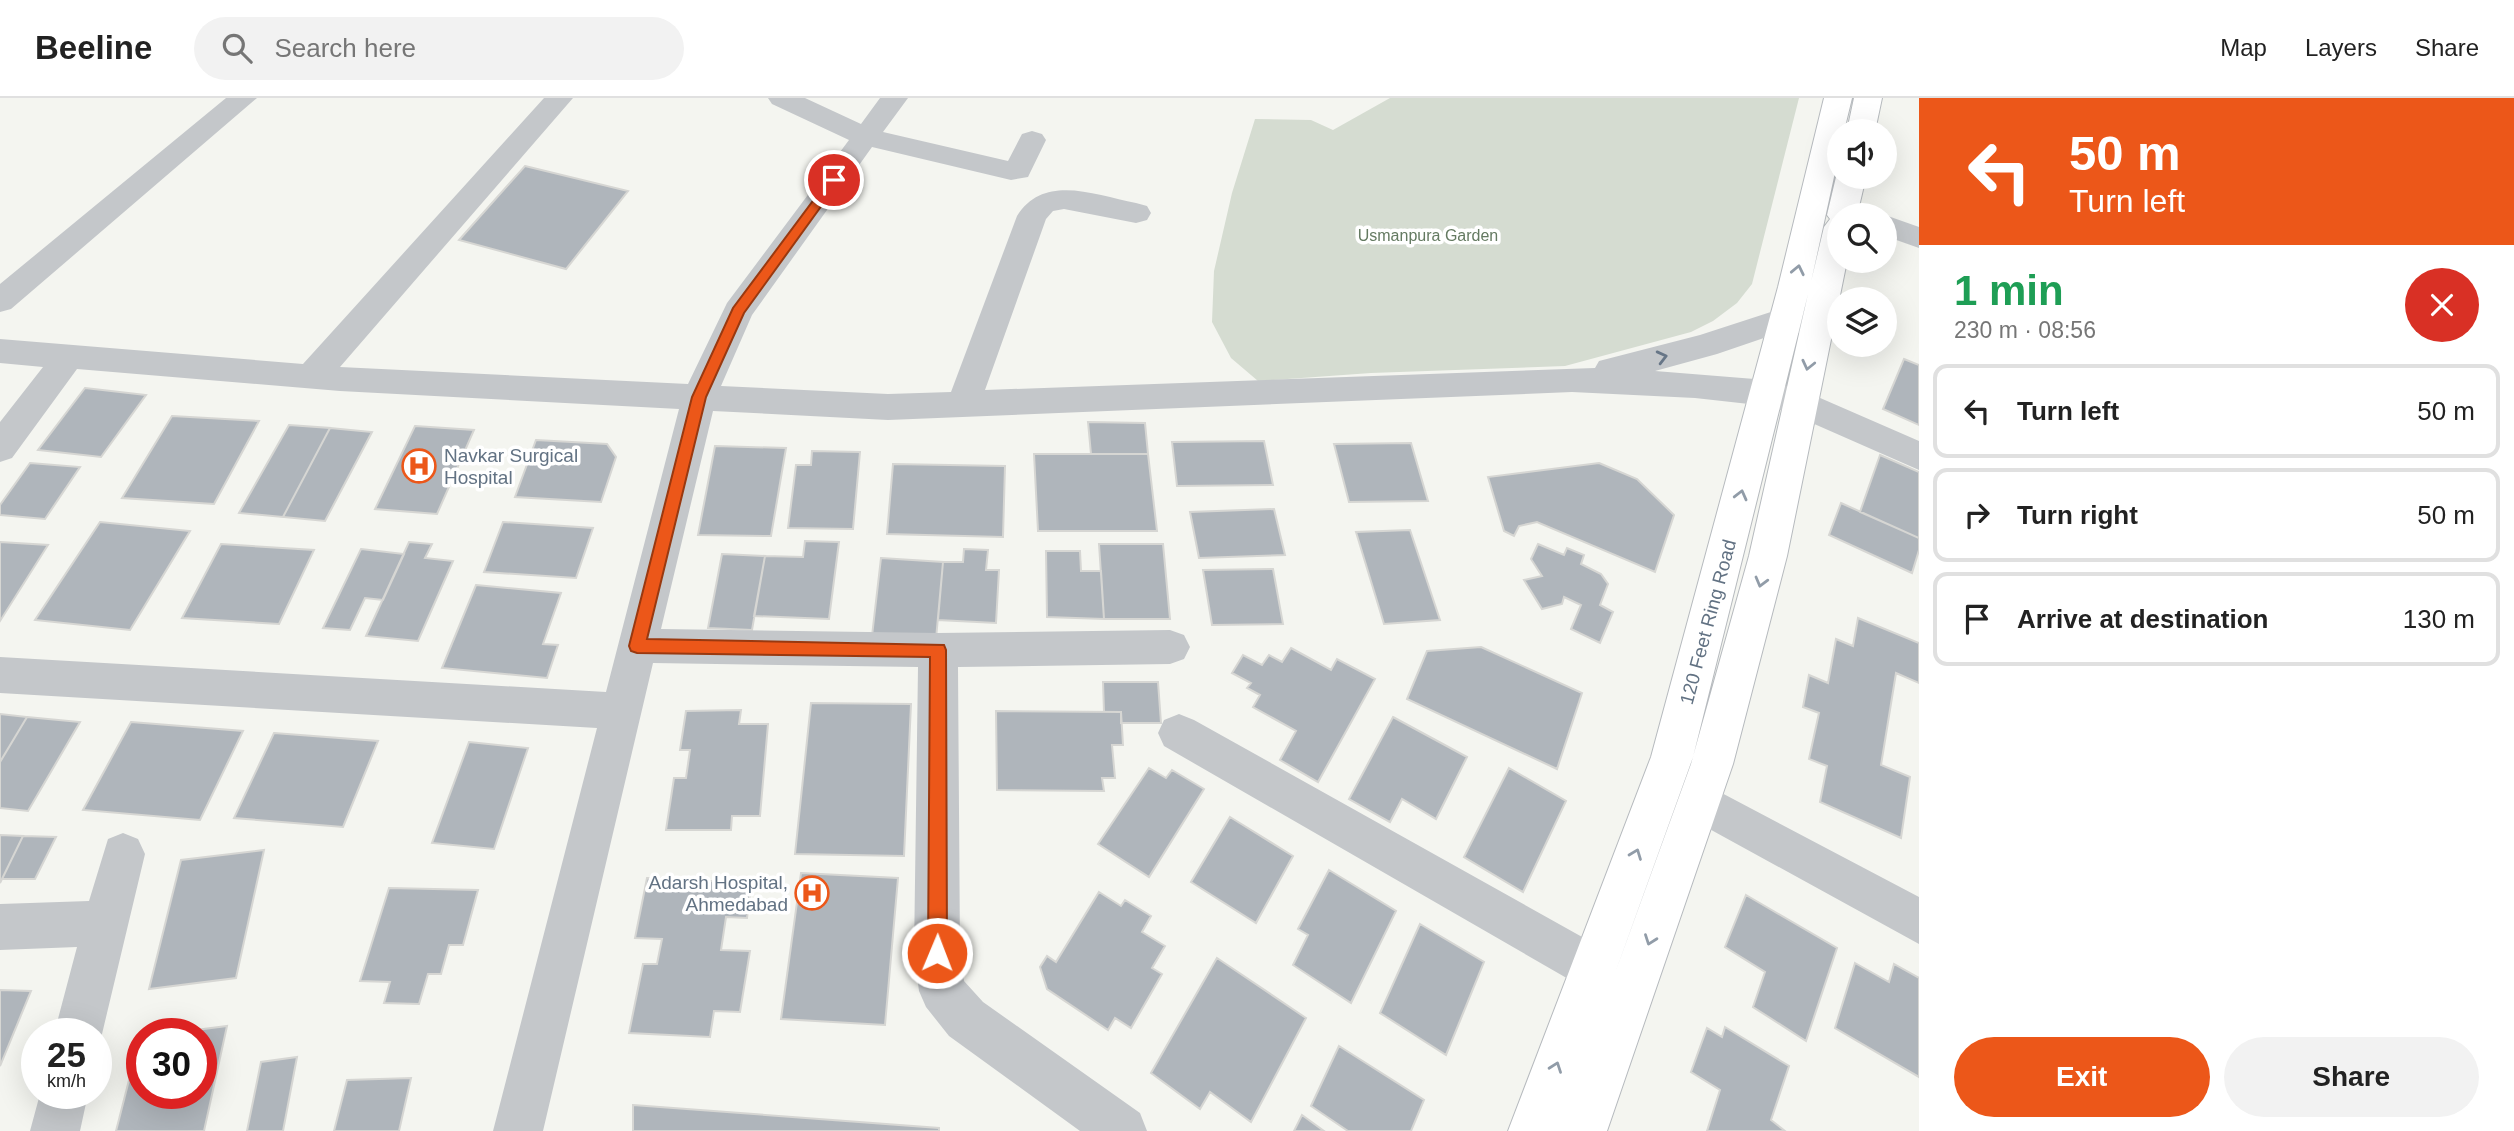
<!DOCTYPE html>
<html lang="en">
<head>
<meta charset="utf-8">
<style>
	body { margin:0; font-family:Arial,sans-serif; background:#f2f2f2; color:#222; height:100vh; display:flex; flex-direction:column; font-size:26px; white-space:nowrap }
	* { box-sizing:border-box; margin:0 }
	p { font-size:23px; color:#767676 }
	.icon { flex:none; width:38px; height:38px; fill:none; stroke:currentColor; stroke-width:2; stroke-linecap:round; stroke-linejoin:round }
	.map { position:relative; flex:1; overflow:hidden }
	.side { display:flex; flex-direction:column; background:#fff; width:595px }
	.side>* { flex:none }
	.top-card { background:#ec5719; color:#fff; overflow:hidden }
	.tools { position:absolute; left:1827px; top:21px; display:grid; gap:14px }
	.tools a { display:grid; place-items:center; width:70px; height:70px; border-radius:50%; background:#fff; box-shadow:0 7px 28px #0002; font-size:35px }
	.speed { position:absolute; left:21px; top:920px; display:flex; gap:14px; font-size:35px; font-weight:700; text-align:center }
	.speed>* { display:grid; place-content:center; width:91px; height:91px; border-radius:50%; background:#fff; box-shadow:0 7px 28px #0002; line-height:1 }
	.speed small { font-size:18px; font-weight:400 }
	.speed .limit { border:10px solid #d22; background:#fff; color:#111 }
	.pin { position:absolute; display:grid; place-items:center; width:60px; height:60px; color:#fff; margin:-30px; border:4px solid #fff; border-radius:50%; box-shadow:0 2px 7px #0007 }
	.me { position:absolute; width:77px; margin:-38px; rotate:1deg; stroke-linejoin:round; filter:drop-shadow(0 0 5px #0008) }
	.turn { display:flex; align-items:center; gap:24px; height:147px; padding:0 35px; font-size:32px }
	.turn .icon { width:91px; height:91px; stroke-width:2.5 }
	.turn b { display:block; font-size:49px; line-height:60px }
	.round { display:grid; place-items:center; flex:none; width:74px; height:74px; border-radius:37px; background:#f2f2f2 }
	.summary { display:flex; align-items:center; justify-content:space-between; height:119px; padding:0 35px }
	h1 { font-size:42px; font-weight:800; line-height:52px; color:#1e9e55 }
	.primary-button { display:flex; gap:14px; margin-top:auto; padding:14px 35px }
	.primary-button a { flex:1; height:80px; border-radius:42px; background:#ec5719; color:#fff; font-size:28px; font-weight:800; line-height:80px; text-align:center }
	.primary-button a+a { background:#f2f2f2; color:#222 }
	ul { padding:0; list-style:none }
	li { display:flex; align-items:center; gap:21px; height:94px; margin:0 14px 10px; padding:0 21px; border:4px solid #e0e0e0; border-radius:14px }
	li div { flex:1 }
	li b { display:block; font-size:26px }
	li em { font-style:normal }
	header { display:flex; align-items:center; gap:42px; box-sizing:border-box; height:98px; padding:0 35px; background:#fff; border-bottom:2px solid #e0e0e0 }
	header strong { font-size:33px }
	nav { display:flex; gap:38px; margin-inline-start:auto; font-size:24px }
	.search { width:490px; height:63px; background:#f2f2f2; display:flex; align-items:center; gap:18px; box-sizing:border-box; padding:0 24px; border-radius:38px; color:#767676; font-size:26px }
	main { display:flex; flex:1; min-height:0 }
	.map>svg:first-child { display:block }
	.green { fill:#d5dcd1 }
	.building { fill:#afb5bb; stroke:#d6d6d3; stroke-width:2 }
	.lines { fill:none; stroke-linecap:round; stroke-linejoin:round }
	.major-casing { stroke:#b6babe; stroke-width:2 }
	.minor { fill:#c4c7ca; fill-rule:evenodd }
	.major { fill:#fff; fill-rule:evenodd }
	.oneway { stroke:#919ca8 }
	.oneway2 { stroke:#677687 }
	.route { fill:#ec5719; stroke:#993910; stroke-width:2 }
	.labels { text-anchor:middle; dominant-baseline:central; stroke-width:7; stroke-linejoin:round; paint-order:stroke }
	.far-park-label { font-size:16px; fill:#647a61; stroke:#fff }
	.poi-label { font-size:19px; fill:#627283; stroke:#fff; text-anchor:start }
	.street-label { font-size:19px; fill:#627283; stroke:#fff }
</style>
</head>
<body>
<header>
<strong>Beeline</strong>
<div class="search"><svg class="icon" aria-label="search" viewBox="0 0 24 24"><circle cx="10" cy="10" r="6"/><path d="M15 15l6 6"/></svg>Search here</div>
<nav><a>Map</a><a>Layers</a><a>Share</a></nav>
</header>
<main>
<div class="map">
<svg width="1919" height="1033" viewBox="0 0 1919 1033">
	<rect width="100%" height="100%" fill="#f4f5f0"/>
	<path class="green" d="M1390,0H1799L1752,186L1737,205L1713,223L1691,234L1565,268L1371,275L1258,283L1231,260L1212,224L1214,173L1232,95L1255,21L1311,22L1333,32Z"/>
	<path class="building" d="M525,68L628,93L566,171L459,142Z
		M1904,261L1919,267V327L1883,311Z
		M85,290L146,297L101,359L38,352Z
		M172,318L259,323L214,406L122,400Z
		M1088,324L1145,325L1148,356H1091Z
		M289,327L330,330L283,419L239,415Z
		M415,328L474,332L437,416L375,411Z
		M330,330L372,334L325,423L283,419Z
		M536,342L607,346L616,359L601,404L515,399Z
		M1264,343L1273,387L1177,388L1172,344Z
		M1411,345L1428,403L1349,404L1334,346Z
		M715,348L786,350L771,438L698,437Z
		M812,353L860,354L853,431L788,430L796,367H811Z
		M1034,356H1148L1157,433H1038Z
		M1880,357L1919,374V440L1860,414Z
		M30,365L80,369L45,421L0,417V407Z
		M1599,365L1637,381L1674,417L1655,474L1537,424L1519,428L1514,438L1504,433L1488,379Z
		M893,366L1005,368L1003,439L887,436Z
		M1841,405L1919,440V452L1912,475L1829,437Z
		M1274,411L1285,457L1199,460L1190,414Z
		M100,424L190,433L130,532L35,522Z
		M503,424L593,430L576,480L484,474Z
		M1410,432L1440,522L1384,526L1356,434Z
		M805,443L839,444L829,521L754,518L765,458L803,459Z
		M0,444L48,447L0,523Z
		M409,444L432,446L425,460L453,463L418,543L366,538Z
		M221,446L314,452L279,526L182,520Z
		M1099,446H1163L1170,521H1104Z
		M1538,446L1564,457L1567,450L1584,457L1581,466L1601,476L1608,486L1600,507L1613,514L1600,545L1571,531L1581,507L1564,499L1562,506L1542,511L1524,482L1542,478L1531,461Z
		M361,451L404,456L383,502L365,500L350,532L323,530Z
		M964,451L988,452L986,472H999L996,525L938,522L943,464H963Z
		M1046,453H1080L1081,473H1101L1104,521L1047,519Z
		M722,456L765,458L752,532L708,530Z
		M881,460L943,464L936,541L872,538Z
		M1273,471L1283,526L1212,527L1203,472Z
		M476,487L561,495L543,546L558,547L547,580L442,570Z
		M1858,520L1919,545V585L1896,575L1881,667L1910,679L1901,740L1820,704L1827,668L1809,661L1819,615L1803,609L1809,577L1828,585L1836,541L1853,548Z
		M1481,549L1582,595L1557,671L1407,601L1427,553Z
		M1291,550L1331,572L1337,561L1375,581L1318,684L1280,662L1296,633L1253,609L1260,597L1247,590L1251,585L1232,575L1243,557L1262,567L1269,557L1282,564Z
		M1103,584H1158L1161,625H1121V614H1104Z
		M811,605L911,606L904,758L795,756Z
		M741,612L739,626H768L760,718H732L731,732H666L674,680H686L690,652H680L686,613Z
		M996,613L1121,614L1123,647H1112L1115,680H1102L1104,693L997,692Z
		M0,616L27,619L0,664Z
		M27,619L80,624L28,713L0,710V664Z
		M1393,619L1467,659L1436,721L1402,701L1390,724L1349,701Z
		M131,624L243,633L200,722L83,712Z
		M274,635L378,643L343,729L234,720Z
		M469,644L528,650L494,751L432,745Z
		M1149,670L1166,680L1172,672L1204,691L1149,779L1098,746Z
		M1509,670L1566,703L1523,794L1464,759Z
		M1230,719L1293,758L1256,825L1191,784Z
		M0,737L23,738L0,785Z
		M23,738L56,739L35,781H2Z
		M264,752L236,880L149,891L181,762Z
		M1329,772L1396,813L1351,905L1293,867L1308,837L1298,831Z
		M801,775L898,780L885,927L781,921Z
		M647,780L752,785L747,820L726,819L721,852L750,853L740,914L714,913L710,939L629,935L643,866H657L662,841L635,840Z
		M389,790L478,792L463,847H449L441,876H428L419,906L384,905L390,884L360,883Z
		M1099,794L1121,808L1125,802L1151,818L1142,834L1165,848L1152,870L1162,876L1131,930L1115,920L1108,932L1047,891L1040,869L1047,858L1056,864Z
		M1746,797L1837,850L1806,943L1753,909L1765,874L1725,849Z
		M1420,826L1484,864L1446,957L1380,915Z
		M1217,860L1306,920L1251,1024L1210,994L1200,1011L1151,975Z
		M1855,865L1889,884L1894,866L1919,880V979L1835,930Z
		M0,892L31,893L0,968Z
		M227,928L204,1033H116L140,939L142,996H201V936H165Z
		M1725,929L1789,968L1771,1022L1785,1033H1707L1720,992L1691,974L1707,930L1722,939Z
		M1339,948L1424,1002L1411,1033H1348L1311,1008Z
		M297,959L283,1033H247L261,964Z
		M411,980L399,1033H334L347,982Z
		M633,1007L939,1030V1033H633Z
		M1302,1017L1324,1033H1294Z"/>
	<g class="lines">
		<defs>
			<path id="major" d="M1824,0H1852L1844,33H1839V56L1811,184L1824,129L1830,121L1827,117L1836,79L1839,75V79H1866L1857,117H1839V163H1847L1787,458L1733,666L1607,1033H1508L1651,659L1778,189ZM1808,196L1749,458L1691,666L1614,878L1693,659Z
				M1854,0H1882L1875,33H1847Z"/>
		</defs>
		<use href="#major" class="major-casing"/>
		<path class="minor" d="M226,0H257L11,211L0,214V186Z
			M544,0H573L340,269L688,286L727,205L849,42L772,6L768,0H805L861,26L880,0H908L883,34L1008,63L1022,36L1032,33L1042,36L1046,42L1028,79L1011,82L872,49L752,217L721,288L888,296L951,294L1017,118C1044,75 1095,97 1136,105L1147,108L1151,115L1147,122L1136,125L1064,111L1053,113L1046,121L985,292L1595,270L1599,263L1700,237L1786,209L1828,220L1833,228L1828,236L1817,240L1787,232L1717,256L1655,273L1767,282L1811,296L1919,343V372L1787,314L1767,308L1695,300L1572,294L888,322L713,313L661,531L938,535L1170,532L1184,537L1190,549L1184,561L1170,566L958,569L960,855L964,883L983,904L1140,1015L1147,1033H1080L949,938L926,909L919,893L914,855L918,569L653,565L543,1033H493L597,630L0,595V559L606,594L679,311L340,293L77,271L12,360L0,364V324L43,269L0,265V241L303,266Z
			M1884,117H1885L1919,129V150L1885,138Z
			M1179,616L1194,622L1609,854L1616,870L1609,886L1593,893L1577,886L1164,648L1158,635L1164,622Z
			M1699,683L1919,799V846L1684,717L1678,703L1684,689Z
			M123,735L138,741L145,756L102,936L96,949V936H54L77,849L0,852V806L89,803L108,741Z
			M40,996H88L80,1033H30Z"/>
		<use href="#major" class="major"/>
	</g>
	<defs><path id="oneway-chevron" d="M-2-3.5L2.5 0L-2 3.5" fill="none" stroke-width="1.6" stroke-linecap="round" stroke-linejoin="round" transform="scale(1.75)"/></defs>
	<g class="oneway">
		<use href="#oneway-chevron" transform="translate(1798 172) rotate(-78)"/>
		<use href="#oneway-chevron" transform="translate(1808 267) rotate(103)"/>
		<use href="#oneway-chevron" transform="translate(1741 397) rotate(-76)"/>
		<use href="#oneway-chevron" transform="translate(1761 484) rotate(105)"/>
		<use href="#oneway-chevron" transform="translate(1636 756) rotate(-69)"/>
		<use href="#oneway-chevron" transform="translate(1650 842) rotate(110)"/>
		<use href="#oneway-chevron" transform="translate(1556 969) rotate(-70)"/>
	</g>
	<use class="oneway2" href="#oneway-chevron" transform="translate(1662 259) rotate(-14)"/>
	<path class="route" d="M834,79L840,82L838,85L744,215L706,299L647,541L944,547L946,552L947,855L944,862L937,865L930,862L928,855L930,559L637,555L631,553L629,548L692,299L733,210L830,80Z"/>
	<defs>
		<symbol id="hospital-ring" viewBox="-11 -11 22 22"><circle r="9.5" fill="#fff" stroke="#ec5719" stroke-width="1.5"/><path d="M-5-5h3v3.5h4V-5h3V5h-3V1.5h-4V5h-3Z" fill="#ec5719"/></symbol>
	</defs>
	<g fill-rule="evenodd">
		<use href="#hospital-ring" x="400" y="349" width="38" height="38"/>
		<use href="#hospital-ring" x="793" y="776" width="38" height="38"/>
	</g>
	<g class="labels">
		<g class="far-park-label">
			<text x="1428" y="137">Usmanpura Garden</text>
		</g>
		<g class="poi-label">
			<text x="444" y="357">Navkar Surgical<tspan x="444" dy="22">Hospital</tspan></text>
			<text x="788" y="784" text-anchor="end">Adarsh Hospital,<tspan x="788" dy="22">Ahmedabad</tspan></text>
		</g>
		<g class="street-label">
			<text transform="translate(1708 524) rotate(-75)">120 Feet Ring Road</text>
		</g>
	</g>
</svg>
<div class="tools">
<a><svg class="icon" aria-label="sound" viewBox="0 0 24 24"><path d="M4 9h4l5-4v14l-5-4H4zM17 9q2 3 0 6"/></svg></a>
<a><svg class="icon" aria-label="search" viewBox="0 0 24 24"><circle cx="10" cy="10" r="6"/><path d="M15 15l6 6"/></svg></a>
<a><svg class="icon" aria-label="layers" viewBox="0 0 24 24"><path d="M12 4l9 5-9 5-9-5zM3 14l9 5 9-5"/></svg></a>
</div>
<div class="speed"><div>25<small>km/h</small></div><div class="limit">30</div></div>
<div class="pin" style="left:834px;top:82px;background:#d93025"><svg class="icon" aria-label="arrive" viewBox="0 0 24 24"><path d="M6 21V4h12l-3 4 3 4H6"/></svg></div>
<svg class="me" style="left:937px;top:855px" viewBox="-20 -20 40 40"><circle r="17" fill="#ec5719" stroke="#fff" stroke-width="3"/><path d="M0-11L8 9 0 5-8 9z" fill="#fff"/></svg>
</div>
<section class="side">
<div class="top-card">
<div class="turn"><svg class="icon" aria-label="left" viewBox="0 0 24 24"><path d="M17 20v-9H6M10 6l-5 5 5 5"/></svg><div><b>50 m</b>Turn left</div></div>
</div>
<div class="summary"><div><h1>1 min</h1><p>230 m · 08:56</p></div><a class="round" style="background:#d93025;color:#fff"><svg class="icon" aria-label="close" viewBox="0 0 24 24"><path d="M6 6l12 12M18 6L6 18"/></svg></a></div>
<ul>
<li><svg class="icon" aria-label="left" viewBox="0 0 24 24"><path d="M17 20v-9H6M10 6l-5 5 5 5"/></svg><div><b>Turn left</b></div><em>50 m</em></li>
<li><svg class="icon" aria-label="right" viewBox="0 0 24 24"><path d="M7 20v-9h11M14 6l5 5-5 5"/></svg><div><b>Turn right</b></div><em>50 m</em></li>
<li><svg class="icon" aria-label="arrive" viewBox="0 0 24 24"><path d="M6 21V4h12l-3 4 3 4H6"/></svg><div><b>Arrive at destination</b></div><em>130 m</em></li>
</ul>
<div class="primary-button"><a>Exit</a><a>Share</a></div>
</section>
</main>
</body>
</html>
